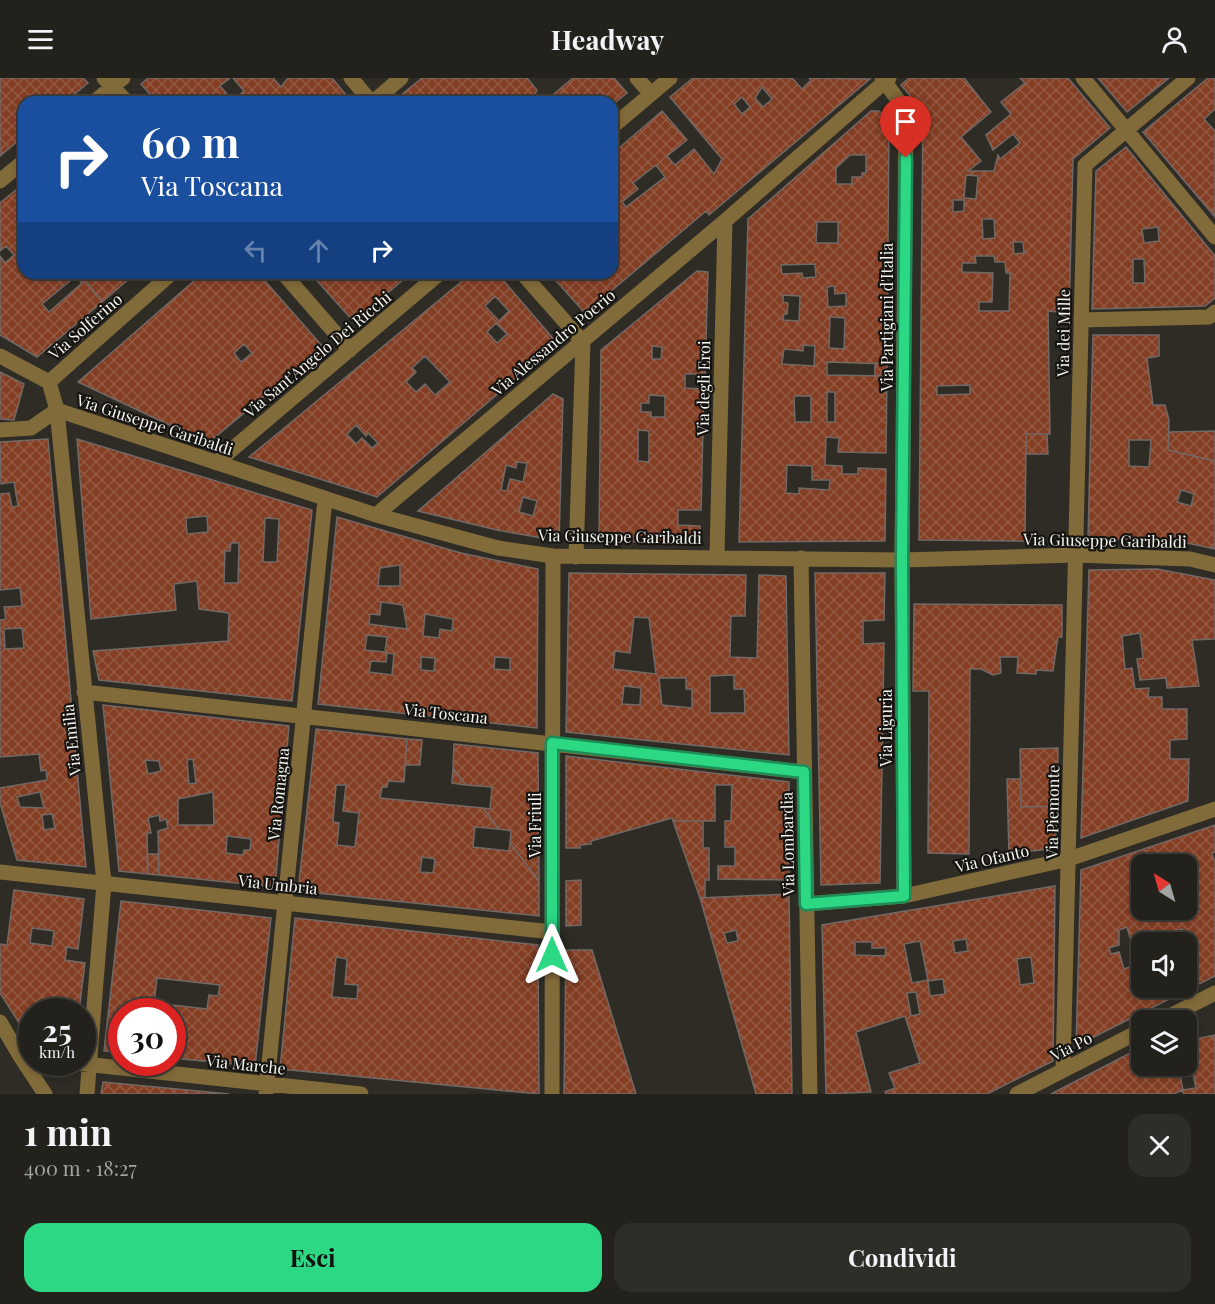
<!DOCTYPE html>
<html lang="it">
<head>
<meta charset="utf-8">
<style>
	body { margin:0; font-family:"Playfair Display",serif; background:#2e2e28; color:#f1f3f6; height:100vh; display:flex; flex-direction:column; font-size:22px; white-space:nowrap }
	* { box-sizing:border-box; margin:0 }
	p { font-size:20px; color:#a2a3a3 }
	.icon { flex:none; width:33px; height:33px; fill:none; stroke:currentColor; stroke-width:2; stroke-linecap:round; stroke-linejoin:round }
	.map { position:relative; height:1016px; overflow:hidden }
	.sheet { display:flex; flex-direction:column; background:#22211b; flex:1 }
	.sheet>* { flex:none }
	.guide { position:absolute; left:18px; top:18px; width:600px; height:183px; border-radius:18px; box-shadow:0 3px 9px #0003,0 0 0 2px #3f3e3a; background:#1a4fa0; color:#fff; overflow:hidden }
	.needle { width:39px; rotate:323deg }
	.buttons { position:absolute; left:1131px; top:776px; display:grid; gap:12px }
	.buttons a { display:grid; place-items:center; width:66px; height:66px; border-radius:12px; background:#22211b; box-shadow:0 3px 9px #0003,0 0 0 2px #3f3e3a; font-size:30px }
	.speed { position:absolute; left:18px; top:920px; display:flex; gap:12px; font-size:30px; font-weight:700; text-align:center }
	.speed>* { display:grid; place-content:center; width:78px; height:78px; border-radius:50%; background:#22211b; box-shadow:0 3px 9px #0003,0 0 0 2px #3f3e3a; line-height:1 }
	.speed small { font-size:15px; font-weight:400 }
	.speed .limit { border:9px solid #d22; background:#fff; color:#111 }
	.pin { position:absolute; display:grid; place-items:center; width:51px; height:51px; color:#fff; margin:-62px -26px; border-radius:50% 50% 50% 0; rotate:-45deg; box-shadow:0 0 6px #0007 }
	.pin .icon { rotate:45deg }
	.me { position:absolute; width:66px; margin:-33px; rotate:0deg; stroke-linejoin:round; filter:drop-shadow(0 0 4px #0008) }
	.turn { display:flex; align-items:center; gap:21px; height:126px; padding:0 24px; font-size:27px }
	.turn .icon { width:78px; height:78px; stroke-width:2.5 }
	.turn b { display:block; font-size:42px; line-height:51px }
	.lanes { display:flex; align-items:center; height:57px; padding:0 24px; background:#0003; justify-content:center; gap:30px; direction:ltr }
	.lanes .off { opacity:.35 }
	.round { display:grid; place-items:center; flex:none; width:63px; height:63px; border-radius:18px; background:#2e2e28 }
	.summary { display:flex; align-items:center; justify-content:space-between; height:102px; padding:0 24px }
	h1 { font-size:36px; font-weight:700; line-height:45px }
	.cta { display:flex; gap:12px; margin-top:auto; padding:12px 24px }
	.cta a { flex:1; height:69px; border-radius:18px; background:#2dd884; color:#111; font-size:24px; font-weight:700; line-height:69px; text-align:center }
	.cta a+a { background:#2e2e28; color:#f1f3f6 }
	header { display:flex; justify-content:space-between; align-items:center; height:78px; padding:0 24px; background:#22211b; font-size:27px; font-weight:700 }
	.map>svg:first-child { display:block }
	.building { fill:url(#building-cross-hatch); stroke:#726865; stroke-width:1.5; fill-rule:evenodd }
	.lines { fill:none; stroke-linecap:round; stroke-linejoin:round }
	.street { stroke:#826b3a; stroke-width:15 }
	.route-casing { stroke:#1d8c56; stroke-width:15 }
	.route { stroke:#2dd884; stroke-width:10 }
	.labels { text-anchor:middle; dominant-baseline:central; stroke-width:4.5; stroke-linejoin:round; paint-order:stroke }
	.street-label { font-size:16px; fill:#f6f5f0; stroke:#151411 }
</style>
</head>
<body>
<header><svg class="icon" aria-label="menu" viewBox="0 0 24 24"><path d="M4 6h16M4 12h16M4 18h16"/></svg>Headway<svg class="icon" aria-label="person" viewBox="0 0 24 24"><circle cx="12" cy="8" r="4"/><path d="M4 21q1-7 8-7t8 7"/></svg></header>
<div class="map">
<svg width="1215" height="1016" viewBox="0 0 1215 1016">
	<defs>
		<pattern id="building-cross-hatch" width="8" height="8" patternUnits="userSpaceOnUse" patternTransform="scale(1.5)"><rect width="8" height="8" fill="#833e24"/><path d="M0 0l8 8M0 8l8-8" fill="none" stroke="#955a44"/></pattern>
	</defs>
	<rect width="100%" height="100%" fill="#2e2c24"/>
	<path class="building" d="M0,0H83L88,5L65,24H24V58L0,78Z
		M148,0H230L220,8L233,23L244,13L233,0H273L281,9L288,0H332L352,24H157L141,6Z
		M422,0H527L537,12L533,20L538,24L395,22Z
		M573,0H614L627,15L612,27V24H552L549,20Z
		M693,0H792L802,11L811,2L809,0L870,1L709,137L706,133L585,235L549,195H612V76L662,33L687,62L667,78L675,87L694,71L714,96L722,81L670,19ZM762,9L772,21L763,29L755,20ZM742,19L750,29L742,36L734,26ZM656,87L665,99L626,129L622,124L638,111L633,105Z
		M909,0H964L991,34L961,59L981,83L968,93H994L998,77L1000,81L1020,65L1013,56L993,72L986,57L1011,36L1001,24L1025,5L1020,0H1068L1110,50L1073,81L1069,235L1048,233L1050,356H1026L1025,463L919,462L923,33L901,7ZM966,97L978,98L976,121L964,120ZM953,122H964V133L953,134ZM982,141H994L995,160L983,161ZM1013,164H1023L1024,175L1014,176ZM975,178H994L995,184H1005L1006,195H1010L1009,233H979V224H992L993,195L962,194V185H976ZM970,307V316L937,317V308Z
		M1098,0H1169L1127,34Z
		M1208,0H1215V31L1204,41L1215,53V139L1143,54Z
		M871,33H879L889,42L887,286L827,284V297L887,298L886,375L838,374L839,360L826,359L825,387L842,388V396H858V390L886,391L885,463L739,464L748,141ZM850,77H866V95H862V99H852V106H836V90ZM817,144H838V165H816ZM815,186L816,199L803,200L802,195L782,196L781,187ZM834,208L835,216L846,215V228L828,229L827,209ZM783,217L800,218L799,243L783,242L784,236H787L788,225L783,224ZM830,239L845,240L844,271L829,270ZM803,267L815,268L814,288L782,286L784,271L803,273ZM827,314H835V344H827ZM794,318H811V344H795ZM787,387L812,388V402H830L829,412L799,410V416L786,415Z
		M1126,69L1215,178V220L1205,228L1092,231L1096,93ZM1158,149L1159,163L1144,165L1142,151ZM1133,181H1144L1145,205H1133Z
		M17,111L24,121V195H80L102,224L37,279L0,257V178L5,185L14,177L6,168L0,173V125ZM76,198L82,205L49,234L42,226Z
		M697,193L708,194L705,296H685V310L704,311L701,432H678V447L700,448V465L599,463L601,272ZM652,268L662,269L661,281H652ZM649,317L665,318V339H651V334H641V325H649ZM638,352L649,353V384L638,383Z
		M80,195H136L102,224Z
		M203,195H258L323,269L208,365L78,304ZM244,266L252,275L241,284L234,275Z
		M310,195H411L354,244Z
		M472,195H497L557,265L377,419L249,379ZM495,218L509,233L499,243L485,228ZM496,245L507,256L497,265L487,254ZM425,278L450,304L435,317L425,306L416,314L406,304L416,294L412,290ZM356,347L366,358L368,355L378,365L372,370L362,360L356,366L347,356Z
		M1093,257H1159V278L1147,280L1153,327H1165L1169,342L1168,372L1215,383V471L1178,463L1088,461ZM1129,362H1151L1149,389L1129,388ZM1181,412L1194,416L1191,428L1177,424Z
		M875,285L887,286V298H875Z
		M0,294L24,306L14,342L0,341Z
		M553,316L563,321L559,463L497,452L418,433ZM517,384L527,385L523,404L510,401L507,413L501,412L506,387L516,390ZM523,419L537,423L533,438L519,434Z
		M1215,353V383L1168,372L1169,354Z
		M1026,356H1047L1048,376H1026Z
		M48,361L79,713L86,789L17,782L0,725V710L47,702L46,692L41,693L39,676L0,679V542L6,541L4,529L22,528L20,510L0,512V416L9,415L12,429L18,428L14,404L1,406L0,364ZM22,550L24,570L5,571L4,551ZM40,714L44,730L20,729L17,719ZM52,736L55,750L44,752L42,737Z
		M77,361L312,432L292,623L99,602L93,573L228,563L229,535L199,531L197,503L174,506L176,532L91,541ZM207,438L208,454L187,456L186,440ZM265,440L279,441L277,484H263ZM231,465H239L238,505H224L225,473H230Z
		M337,439L461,475L538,491L537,650L318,626ZM400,487V508H378L380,490ZM381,524L403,527L407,551L369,546L370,536L380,537ZM425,536L453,541L452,553L440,551L439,560L423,558ZM367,557L387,559L385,574L365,572ZM387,575L394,576L392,597L369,594L371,583L386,584ZM421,579L435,580L434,593L421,592ZM495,579L510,580V592L494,591Z
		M1157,491L1215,502V561L1192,562L1199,608L1167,610L1166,600L1140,602L1137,581L1143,580L1140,555L1122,558L1125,591L1132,590L1135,611L1149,610L1148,619H1162V631H1187V661L1170,662V681H1189L1188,723L1081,760L1089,492Z
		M569,495L746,497L745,538H731L730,579L757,580L759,497L786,498L789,677L566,654ZM634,539L649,540L656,596L613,591L615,573L630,575ZM734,597V611H744L745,635H710V598ZM659,600H686V611H692V630L662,627ZM624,608L641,610L640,627L622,626Z
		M815,495H885L884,542L863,543V566L884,565L880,805L821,807Z
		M914,526L1062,527V559H1058L1053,593L1036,592V596L1017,595L1018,579H1000L1001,595L993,597L981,591H970L969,776L928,775L929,613H913Z
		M103,627L289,648L275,809L159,797L158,753L168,750L166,741L160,743L159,737L148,740L151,755H147L148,796L119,793ZM193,681L196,705L189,706L187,682ZM145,682L159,683L161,693L148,696ZM213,714L214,747H178V721ZM227,758L251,761L250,772H244L243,777L226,775Z
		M316,651L407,661L404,704L388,703L387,709H382L380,720L483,730L499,751L475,749L473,769L509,773L510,765L539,803V838L298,813ZM336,707H346L343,733L359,735L355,769L337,767L339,745L333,744ZM422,779L435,781L433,795L420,794Z
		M407,661L422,662L420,687H405Z
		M454,666L538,675L539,803L510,765L511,753L499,751L483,730L490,731L492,709L466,707L453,690Z
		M1058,670L1057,728L1021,729L1020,671Z
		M566,678L789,704V802L718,801V788H735V769H725V743H731L732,707H715V743H673L672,740L591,763V766L580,767V770H566Z
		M453,690L456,694L466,707L452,705Z
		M1007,701H1020L1021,729L1057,728L1056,770L1009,776Z
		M673,743H703V770H709V802H705V819L700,820Z
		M1215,747V774L1212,775L1215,785V898L1076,968L1081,792ZM1142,786H1186V823L1195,821L1199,834L1179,840L1176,831H1165L1167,838L1148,843L1145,831H1142ZM1127,849L1138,886L1124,891L1119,874L1111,876L1109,870L1119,867V852ZM1182,851L1187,864L1186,909H1142V864H1176L1172,854Z
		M147,776H158L159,797L148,796Z
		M581,802V847L566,848V803Z
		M1055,808L1053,983L987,1016H886L885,1014L895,1010L889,995L920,985L905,938L856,954L871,1014L826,1016L822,847ZM966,861L968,873L955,875L953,863ZM920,863L928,902L912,905L904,866ZM855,864H872V870H886L885,878L855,877ZM1031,879L1034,905L1020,907L1017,881ZM943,901L945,916L930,918L928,903ZM916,914L920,936L911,938L907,915Z
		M14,812L84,821L78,871L67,869L65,882L85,885L79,933H32V965L0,915V866L7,867ZM32,850L54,853L52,868L30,865Z
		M789,816L792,1016H756L700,820ZM736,852L738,863L727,865L724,855Z
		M121,823L271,840L255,988L172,980V933H122V974L104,973ZM157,900L220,907L218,918L209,917L207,931L154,925Z
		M295,840L538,867L539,1016L280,991ZM336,879L347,881L345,906L358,907L357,921L332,919Z
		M566,872H592L636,1016H564Z
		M1215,957V1016H1184L1182,1012L1174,1016H1051L1142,969V987H1186V963ZM1193,995L1196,1010L1183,1012L1180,997Z
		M103,1004L229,1016H101Z"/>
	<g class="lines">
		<path class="street" d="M104,0L127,24
			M351,0L371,24
			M637,0L651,16
			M882,0L906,33L902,482L904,818
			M1083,0L1215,159
			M94,24L123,0
			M373,24L401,0
			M612,49L670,0
			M0,103L24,83
			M283,195L350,272
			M522,195L583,264L576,479
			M1081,242L1209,239L1215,234
			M0,278L49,304L57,332L376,437L498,470L553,478L902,482L1075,477L1190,481L1215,487
			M49,304L172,195
			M0,352L31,350L57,332L104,805L87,1016
			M216,385L440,195
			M376,437L725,143L889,0
			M717,478L725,143
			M801,480L810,1016
			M84,614L804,694
			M0,794L552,854
			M806,826L904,818L1069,781L1215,731
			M1162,942L1215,915
			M0,944L20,978
			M32,979L20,978L45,1016
			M66,984L361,1016
			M1063,992L1085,87L1188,0
			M266,1016L325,421
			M552,1016L553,478
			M1017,1016L1142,952"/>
	</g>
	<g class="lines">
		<defs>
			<path id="route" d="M552,877V665L804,694L806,826L904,818L902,482L906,80"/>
		</defs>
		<use href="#route" class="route-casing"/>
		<use href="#route" class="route"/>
	</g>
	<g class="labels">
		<g class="street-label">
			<text transform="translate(886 239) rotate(-90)">Via Partigiani d'Italia</text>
			<text transform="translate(85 248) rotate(-41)">Via Solferino</text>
			<text transform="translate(1063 255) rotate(-89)">Via dei Mille</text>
			<text transform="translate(553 264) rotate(-40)">Via Alessandro Poerio</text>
			<text transform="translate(317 276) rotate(-40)">Via Sant'Angelo Dei Ricchi</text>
			<text transform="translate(703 310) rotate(-89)">Via degli Eroi</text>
			<text transform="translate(155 346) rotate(18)">Via Giuseppe Garibaldi</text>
			<text transform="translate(620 458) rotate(1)">Via Giuseppe Garibaldi</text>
			<text transform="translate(1105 462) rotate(1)">Via Giuseppe Garibaldi</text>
			<text transform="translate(446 635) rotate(6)">Via Toscana</text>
			<text transform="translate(885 650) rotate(-90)">Via Liguria</text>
			<text transform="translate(71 662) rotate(-96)">Via Emilia</text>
			<text transform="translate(278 716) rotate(-84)">Via Romagna</text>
			<text transform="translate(1052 734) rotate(-89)">Via Piemonte</text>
			<text transform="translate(534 747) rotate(-90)">Via Friuli</text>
			<text transform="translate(787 766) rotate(-91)">Via Lombardia</text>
			<text transform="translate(992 780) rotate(-13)">Via Ofanto</text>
			<text transform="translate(278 806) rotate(6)">Via Umbria</text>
			<text transform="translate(1071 968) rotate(-27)">Via Po</text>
			<text transform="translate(246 986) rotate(6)">Via Marche</text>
		</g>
	</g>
</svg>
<div class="buttons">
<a><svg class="needle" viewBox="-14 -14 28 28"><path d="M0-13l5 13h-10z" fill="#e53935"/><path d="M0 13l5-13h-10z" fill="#a2a3a3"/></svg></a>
<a><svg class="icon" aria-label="sound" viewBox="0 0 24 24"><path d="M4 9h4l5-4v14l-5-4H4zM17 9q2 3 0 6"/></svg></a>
<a><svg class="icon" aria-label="layers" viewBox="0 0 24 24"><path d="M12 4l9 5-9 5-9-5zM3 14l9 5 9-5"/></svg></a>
</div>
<div class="speed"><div>25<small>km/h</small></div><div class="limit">30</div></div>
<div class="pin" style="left:906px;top:80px;background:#d93025"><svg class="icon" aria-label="arrive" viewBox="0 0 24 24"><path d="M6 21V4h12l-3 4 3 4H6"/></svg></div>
<svg class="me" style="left:552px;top:877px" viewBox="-20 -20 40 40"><path d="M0-17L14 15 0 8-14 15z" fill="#2dd884" stroke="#fff" stroke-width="4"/></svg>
<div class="guide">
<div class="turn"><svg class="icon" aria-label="right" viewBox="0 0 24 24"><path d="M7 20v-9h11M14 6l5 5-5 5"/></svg><div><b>60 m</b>Via Toscana</div></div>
<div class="lanes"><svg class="icon off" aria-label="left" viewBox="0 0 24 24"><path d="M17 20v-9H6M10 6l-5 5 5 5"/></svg><svg class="icon off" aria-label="ahead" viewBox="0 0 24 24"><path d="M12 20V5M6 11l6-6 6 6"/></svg><svg class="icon" aria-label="right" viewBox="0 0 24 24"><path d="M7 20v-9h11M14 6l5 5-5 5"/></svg></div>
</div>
</div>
<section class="sheet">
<div class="summary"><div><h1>1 min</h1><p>400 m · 18:27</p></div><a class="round"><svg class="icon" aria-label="close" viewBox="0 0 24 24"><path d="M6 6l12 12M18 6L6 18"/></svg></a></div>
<div class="cta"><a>Esci</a><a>Condividi</a></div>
</section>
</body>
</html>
